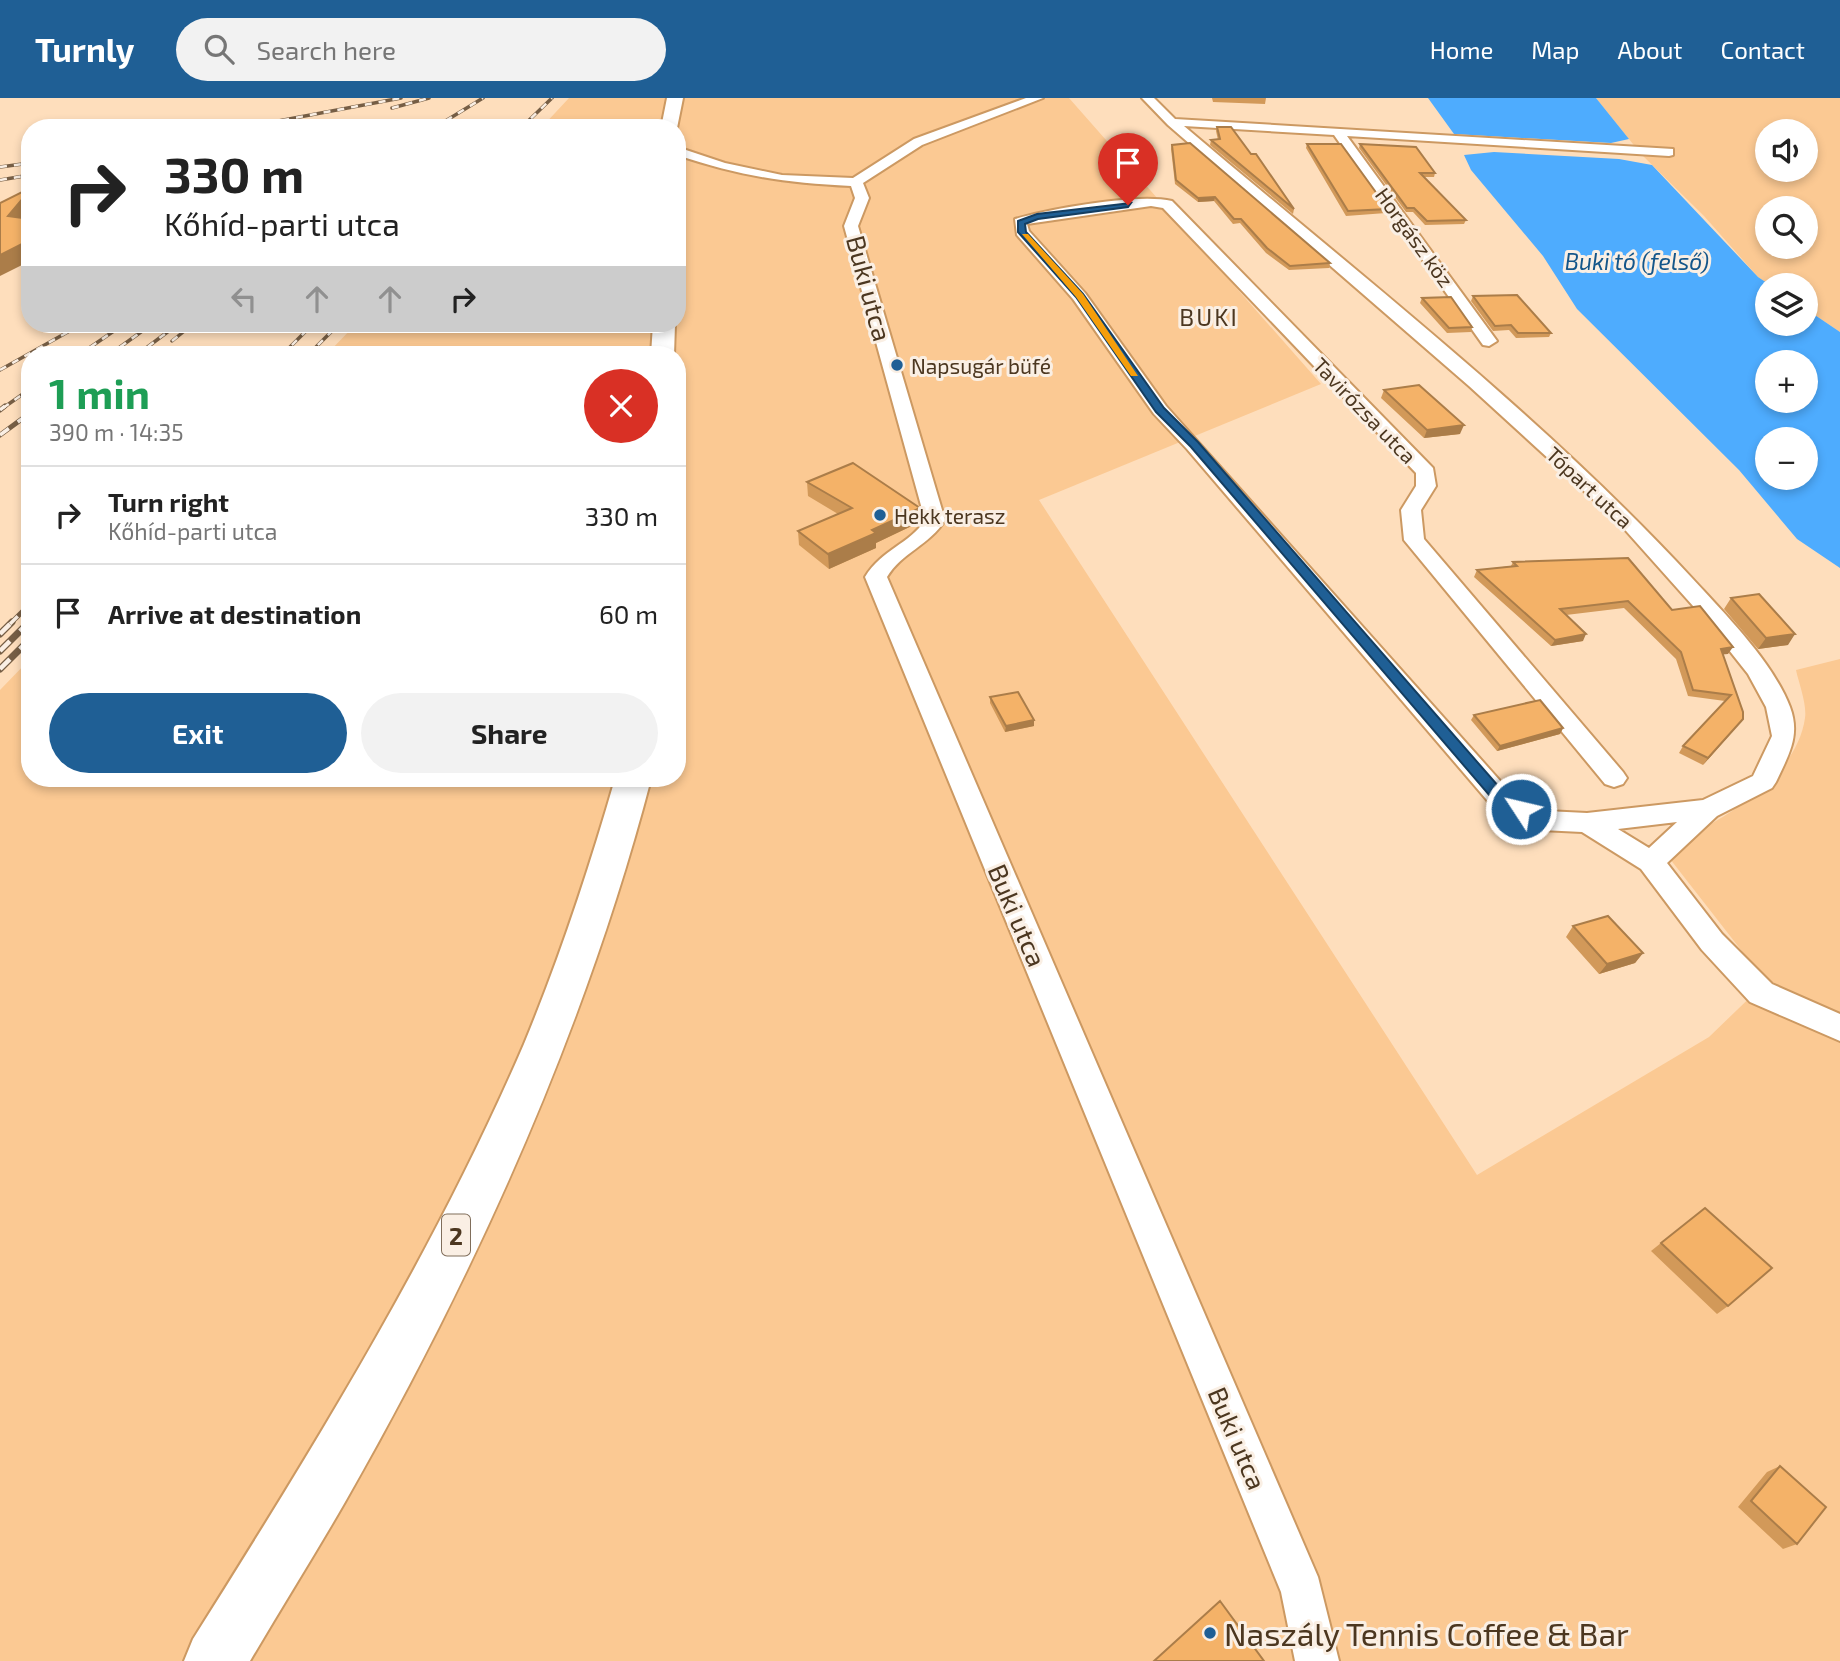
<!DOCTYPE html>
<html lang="en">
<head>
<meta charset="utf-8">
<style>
	body { margin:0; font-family:"Exo 2",sans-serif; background:#f2f2f2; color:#222; height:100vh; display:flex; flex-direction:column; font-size:26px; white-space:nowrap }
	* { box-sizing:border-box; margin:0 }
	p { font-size:23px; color:#767676 }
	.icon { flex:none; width:38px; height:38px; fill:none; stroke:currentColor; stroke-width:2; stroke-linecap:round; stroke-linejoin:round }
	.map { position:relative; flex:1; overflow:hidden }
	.drawer { position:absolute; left:21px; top:248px; width:665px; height:441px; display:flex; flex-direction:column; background:#fff; border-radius:28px; box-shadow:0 4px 10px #0003 }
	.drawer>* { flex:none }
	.top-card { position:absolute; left:21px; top:21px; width:665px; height:214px; border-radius:28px; box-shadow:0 4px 10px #0003; background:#fff; color:#222; overflow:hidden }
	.buttons { position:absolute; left:1755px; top:21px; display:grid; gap:14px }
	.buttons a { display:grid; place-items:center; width:63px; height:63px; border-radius:50%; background:#fff; box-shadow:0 4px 10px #0003; font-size:35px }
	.pin { position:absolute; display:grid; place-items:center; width:60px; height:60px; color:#fff; margin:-72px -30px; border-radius:50% 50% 50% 0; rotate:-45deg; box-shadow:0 0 7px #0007 }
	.pin .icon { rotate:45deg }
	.me { position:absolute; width:77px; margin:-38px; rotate:305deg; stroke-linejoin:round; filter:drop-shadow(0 0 5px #0008) }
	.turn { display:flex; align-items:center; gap:24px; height:147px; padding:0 28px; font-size:32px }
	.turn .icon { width:91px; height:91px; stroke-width:2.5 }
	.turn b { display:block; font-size:49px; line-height:60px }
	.lanes { display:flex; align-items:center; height:66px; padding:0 28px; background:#0003; justify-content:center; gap:35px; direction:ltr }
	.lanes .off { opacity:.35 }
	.round { display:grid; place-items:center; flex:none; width:74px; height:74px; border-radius:37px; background:#f2f2f2 }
	.headline { display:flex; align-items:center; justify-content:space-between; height:119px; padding:0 28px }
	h1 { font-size:42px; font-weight:700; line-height:52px; color:#1e9e55 }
	.primary-button { display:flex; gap:14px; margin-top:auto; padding:14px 28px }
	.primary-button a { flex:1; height:80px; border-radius:42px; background:#1f5f95; color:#fff; font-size:28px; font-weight:700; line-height:80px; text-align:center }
	.primary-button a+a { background:#f2f2f2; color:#222 }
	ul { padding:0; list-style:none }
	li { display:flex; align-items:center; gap:21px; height:98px; padding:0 28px; border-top:2px solid #e0e0e0 }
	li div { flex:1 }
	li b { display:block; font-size:26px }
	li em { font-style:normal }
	header { display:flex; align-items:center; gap:42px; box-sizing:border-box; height:98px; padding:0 35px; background:#1f5f95; color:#fff }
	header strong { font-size:33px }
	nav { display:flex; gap:38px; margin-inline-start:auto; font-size:24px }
	.search { width:490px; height:63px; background:#f2f2f2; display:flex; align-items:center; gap:18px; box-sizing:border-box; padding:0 24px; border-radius:38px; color:#767676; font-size:26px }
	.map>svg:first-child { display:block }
	.green { fill:#fbc993; fill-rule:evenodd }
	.water { fill:#4eacfe; fill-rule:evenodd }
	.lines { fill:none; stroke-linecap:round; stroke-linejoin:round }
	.minor-casing { stroke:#cc9962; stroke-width:4 }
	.primary-casing { stroke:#cc9962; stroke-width:4 }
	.minor { fill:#fff; fill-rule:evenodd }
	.primary { fill:#fff; fill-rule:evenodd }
	.rail-far2-casing { stroke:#765e45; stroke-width:3.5 }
	.rail-far1-casing { stroke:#765e45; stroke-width:5 }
	.rail-casing { stroke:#765e45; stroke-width:7 }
	.rail-far2 { stroke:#faefe4; stroke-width:2.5; stroke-dasharray:7; stroke-linecap:butt }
	.rail-far1 { stroke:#faefe4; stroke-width:3.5; stroke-dasharray:11; stroke-linecap:butt }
	.rail { stroke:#faefe4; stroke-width:4.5; stroke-dasharray:14; stroke-linecap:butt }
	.wall { fill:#d29959 }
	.shaded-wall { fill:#ab7d49 }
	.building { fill:#f4b268; stroke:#ab7d49; stroke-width:2 }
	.route { fill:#1f5f95; stroke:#143e61; stroke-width:2 }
	.slow { fill:#f59e0b }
	.poi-dot { fill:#1f5f95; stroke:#faefe4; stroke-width:2.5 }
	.labels { text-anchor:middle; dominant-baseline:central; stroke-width:6; stroke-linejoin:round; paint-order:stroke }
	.far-street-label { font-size:21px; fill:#4c3720; stroke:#faefe4 }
	.far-poi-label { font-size:21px; fill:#4c3720; stroke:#faefe4; text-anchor:start }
	.far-water-label { font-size:23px; font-style:italic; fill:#14568a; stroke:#faefe4 }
	.far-quarter-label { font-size:24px; letter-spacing:2px; fill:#4c3720; stroke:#faefe4 }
	.shield { fill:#faefe4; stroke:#806e5b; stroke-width:2 }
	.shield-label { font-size:24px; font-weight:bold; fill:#4c3720 }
	.street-label { font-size:26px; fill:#4c3720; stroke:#faefe4 }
	.near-poi-label { font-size:32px; fill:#4c3720; stroke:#faefe4; text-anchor:start }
</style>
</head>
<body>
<header>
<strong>Turnly</strong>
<div class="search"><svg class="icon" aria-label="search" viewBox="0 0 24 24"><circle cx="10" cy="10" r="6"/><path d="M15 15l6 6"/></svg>Search here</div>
<nav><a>Home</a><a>Map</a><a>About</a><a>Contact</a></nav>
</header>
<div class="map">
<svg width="1840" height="1563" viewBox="0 0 1840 1563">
	<rect width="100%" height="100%" fill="#fedebc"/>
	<path class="green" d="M569,0H1069L1321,286L1039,402L1477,1077L1709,939L1766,884L1663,752C1714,726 1796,684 1805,620C1807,606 1799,586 1796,572L1840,561V1563H0V592L30,561V681H677V257H326L356,226H677V30H541Z
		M1596,0H1840V234L1806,211V187H1770L1758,179L1704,118L1641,56ZM1768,33H1806V72H1768ZM1768,110H1806V149H1768Z"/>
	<path class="water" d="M1428,0H1596L1629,41L1611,45L1454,36Z
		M1494,54L1619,61L1652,67L1758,179L1770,187H1768V226H1806V211L1840,234V470L1797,441L1739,372L1577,211L1543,158L1471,72L1464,57ZM1768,264H1806V303H1768ZM1768,341H1806V380H1768Z"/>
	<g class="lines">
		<defs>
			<path id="minor" d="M1026,0H1043L922,47L863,85L869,100L858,128L945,422C930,447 901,455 887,479L1318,1479L1339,1563H1295L1281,1494L865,479C882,451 910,446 925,422L844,128L855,100L851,88C785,85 740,78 677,57V49L725,65L782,77L853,80L914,41Z
				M1142,0H1154L1175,21L1673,51V57L1669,58L1347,38L1497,243L1489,248L1483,247L1334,37L1184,28C1356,174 1538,314 1691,479C1724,515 1773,564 1790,609C1801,638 1788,658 1776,684L1772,690L1717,718L1667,765L1722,836L1772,886L1840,916V943L1750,904L1702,852L1641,771L1582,734L1541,732L1492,708L1187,351L1154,316L1073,201L1017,137L1015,121C1050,111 1137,95 1172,103L1433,370L1436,388L1421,412L1424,441L1623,674L1627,680L1623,686L1614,689L1605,686L1404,442L1401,412L1416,388V375L1163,110L1151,108L1027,126L1029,133L1085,195L1166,308L1510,694L1546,713L1587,715L1703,702L1753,678L1772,638L1766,609L1748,576L1702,518L1619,425L1469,288L1168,27ZM1677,724L1649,750L1618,731Z"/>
			<path id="primary" d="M667,0H683L677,30H661Z
				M653,226H675L674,257H651Z
				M615,681H651C584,936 475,1176 345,1404C314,1458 281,1510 250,1563H184L193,1541C314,1349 434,1155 524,946C560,859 589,771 615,681Z"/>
		</defs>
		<use href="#minor" class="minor-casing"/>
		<use href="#primary" class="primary-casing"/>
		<use href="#minor" class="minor"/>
		<use href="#primary" class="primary"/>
		<defs>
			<path id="rail-far2" d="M392,10L429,0
				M241,30L401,0
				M434,30L483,0
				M521,30L552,0
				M0,69L30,65
				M0,82L30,77
				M172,243L193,226
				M79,257L124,226
				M109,257L152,226
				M137,257L178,226
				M282,257L313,226
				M308,257L339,226
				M0,272L82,226
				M3,310L30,291"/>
			<path id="rail-far1" d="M0,312L5,308
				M0,337L30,315
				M10,526L30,506
				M27,526L30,523"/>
			<path id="rail" d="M0,536L12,524
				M0,553L29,524
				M0,571L30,541"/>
		</defs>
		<use href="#rail-far2" class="rail-far2-casing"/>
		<use href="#rail-far1" class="rail-far1-casing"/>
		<use href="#rail" class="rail-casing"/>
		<use href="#rail-far2" class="rail-far2"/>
		<use href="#rail-far1" class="rail-far1"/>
		<use href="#rail" class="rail"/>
	</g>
	<path class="wall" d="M1212,0H1266L1265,6L1213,4Z
		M1217,29L1294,111L1293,116L1210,47L1211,42H1218L1216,33Z
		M1307,46L1388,111L1386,115L1346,118L1306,50Z
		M1360,46L1435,75L1434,79H1424L1466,122L1464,126L1425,127L1413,114H1406L1359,50Z
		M1172,47L1330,165L1329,170L1289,172L1266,155L1240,125L1233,126L1214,103L1198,104L1175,86L1171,51Z
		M1473,198L1551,235L1549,239L1516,240L1509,232L1493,233L1471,203Z
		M1422,200L1472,229L1471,234L1447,235L1420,205Z
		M1384,292L1460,336L1424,340L1381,300Z
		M807,384L920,424L876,445V450L829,471L799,447L798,433L838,416L808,398Z
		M1513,464L1672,512L1728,556H1723L1738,627L1703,667L1679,655L1683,648L1725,603L1688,598L1676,561L1624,510L1566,517L1583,543L1551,548L1474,479L1477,472L1511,468Z
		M1731,500L1788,547L1758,551L1724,511Z
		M990,599L1034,628L1005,634L990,605Z
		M1474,617L1563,630L1560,636L1497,653L1471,622Z
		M1573,828L1643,855L1635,865L1599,876L1566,839Z
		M1661,1145L1728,1208L1717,1216L1651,1153Z
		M1780,1368L1797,1446L1783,1451L1738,1409L1767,1374Z"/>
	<path class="shaded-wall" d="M30,92V118L16,134L8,118Z
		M1215,99L1214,103L1198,104V100Z
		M30,142V163L0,178V157Z
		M1464,327L1460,336L1424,340L1427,332Z
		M920,410V424L876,445V450L829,471L828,456L872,432Z
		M1586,536L1583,543L1551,548L1555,542Z
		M1795,536L1788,547L1758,551L1766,540Z
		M1733,549L1728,556L1717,557L1721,551Z
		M1743,621L1738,627L1703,667L1708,660Z
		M1034,622V628L1005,634L1006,628Z
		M1563,630L1560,636L1497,653L1500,648Z
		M1643,855L1635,865L1599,876L1607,866Z"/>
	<path class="building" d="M1217,29H1231L1251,56H1256L1294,111L1211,42L1220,41Z
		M1190,45L1330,165L1290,168L1267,150L1241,121H1234L1215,99L1198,100L1176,82L1172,47Z
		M1307,46H1341L1388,111L1348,113Z
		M1360,46L1416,49L1435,75H1420L1466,122L1427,123L1414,110H1407Z
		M30,90V92L8,118L30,121V142L0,157V105Z
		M1517,197L1551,235H1518L1511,227L1495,228L1473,198Z
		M1451,199L1472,229L1449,230L1422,200Z
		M1419,287L1464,327L1427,332L1384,292Z
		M853,365L920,410L872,432L876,435L828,456L798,433L852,410L807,384Z
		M1628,460L1672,512L1700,508L1733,549L1721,551L1743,614V621L1708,660L1683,648L1731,597L1693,592L1681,554L1628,503L1560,511L1586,536L1555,542L1477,472L1517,468L1513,464Z
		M1759,496L1795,536L1766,540L1731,500Z
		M1018,594L1034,622L1006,628L990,599Z
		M1540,602L1563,630L1500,648L1474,617Z
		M1608,818L1643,855L1607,866L1573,828Z
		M1705,1110L1772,1170L1728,1208L1661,1145Z
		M1780,1368L1826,1409L1797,1446L1751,1403Z
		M1220,1503L1264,1563H1154Z"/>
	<path class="route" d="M1131,105L1128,109L1038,121L1025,126L1026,134L1083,196L1164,310L1198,344L1506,697L1526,708V715H1515L1496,705L1191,349L1156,314L1076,199L1018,134V123L1037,116Z"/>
	<path class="slow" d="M1022,136H1028L1083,196L1138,278H1131L1076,199Z"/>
	<g class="poi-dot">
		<circle cx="897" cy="267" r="7"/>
		<circle cx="880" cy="417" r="7"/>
		<circle cx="1210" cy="1535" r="7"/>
	</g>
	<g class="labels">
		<g class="far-street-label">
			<text transform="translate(1415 139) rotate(54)">Horgász köz</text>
			<text transform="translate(1365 312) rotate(46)">Tavirózsa utca</text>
			<text transform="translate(1590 389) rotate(43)">Tópart utca</text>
		</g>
		<g class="far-poi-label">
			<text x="911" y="267">Napsugár büfé</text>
			<text x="894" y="417">Hekk terasz</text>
		</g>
		<g class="far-water-label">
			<text x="1637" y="163">Buki tó (felső)</text>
		</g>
		<g class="far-quarter-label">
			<text x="1209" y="218">BUKI</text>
		</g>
		<rect class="shield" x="442" y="1116.5" width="28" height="41" rx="5"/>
		<g class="shield-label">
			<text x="456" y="1137">2</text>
		</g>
		<g class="street-label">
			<text transform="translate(870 190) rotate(75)">Buki utca</text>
			<text transform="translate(1018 817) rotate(67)">Buki utca</text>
			<text transform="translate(1238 1340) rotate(67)">Buki utca</text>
		</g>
		<g class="near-poi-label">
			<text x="1224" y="1535">Naszály Tennis Coffee &amp; Bar</text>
		</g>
	</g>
</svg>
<div class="buttons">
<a><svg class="icon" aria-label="sound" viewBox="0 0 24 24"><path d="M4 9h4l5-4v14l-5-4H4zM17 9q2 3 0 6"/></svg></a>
<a><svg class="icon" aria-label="search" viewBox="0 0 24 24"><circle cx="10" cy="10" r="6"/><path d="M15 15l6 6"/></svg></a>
<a><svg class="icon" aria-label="layers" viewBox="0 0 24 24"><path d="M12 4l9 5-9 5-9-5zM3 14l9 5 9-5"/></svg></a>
<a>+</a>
<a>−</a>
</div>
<div class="pin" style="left:1128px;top:107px;background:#d93025"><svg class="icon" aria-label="arrive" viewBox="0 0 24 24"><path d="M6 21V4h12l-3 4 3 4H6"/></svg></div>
<svg class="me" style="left:1521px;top:711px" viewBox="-20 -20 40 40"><circle r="17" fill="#1f5f95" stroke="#fff" stroke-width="3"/><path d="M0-11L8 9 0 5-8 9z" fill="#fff"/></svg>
<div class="top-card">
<div class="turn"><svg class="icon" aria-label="right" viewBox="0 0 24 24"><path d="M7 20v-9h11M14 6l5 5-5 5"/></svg><div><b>330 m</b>Kőhíd-parti utca</div></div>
<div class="lanes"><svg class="icon off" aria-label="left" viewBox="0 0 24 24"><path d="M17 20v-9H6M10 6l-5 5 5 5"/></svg><svg class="icon off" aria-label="ahead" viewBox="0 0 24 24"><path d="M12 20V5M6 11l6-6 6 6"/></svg><svg class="icon off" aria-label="ahead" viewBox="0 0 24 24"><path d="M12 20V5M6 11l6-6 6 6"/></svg><svg class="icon" aria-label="right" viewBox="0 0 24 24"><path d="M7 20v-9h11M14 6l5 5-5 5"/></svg></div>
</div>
<section class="drawer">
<div class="headline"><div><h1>1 min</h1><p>390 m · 14:35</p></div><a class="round" style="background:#d93025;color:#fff"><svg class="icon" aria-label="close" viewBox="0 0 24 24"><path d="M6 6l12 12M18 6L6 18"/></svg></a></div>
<ul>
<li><svg class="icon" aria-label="right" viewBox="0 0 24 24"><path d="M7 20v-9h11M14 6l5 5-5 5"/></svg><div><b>Turn right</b><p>Kőhíd-parti utca</p></div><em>330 m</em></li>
<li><svg class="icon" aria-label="arrive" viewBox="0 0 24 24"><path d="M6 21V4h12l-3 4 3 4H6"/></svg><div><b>Arrive at destination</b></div><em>60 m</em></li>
</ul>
<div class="primary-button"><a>Exit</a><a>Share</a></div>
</section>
</div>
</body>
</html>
